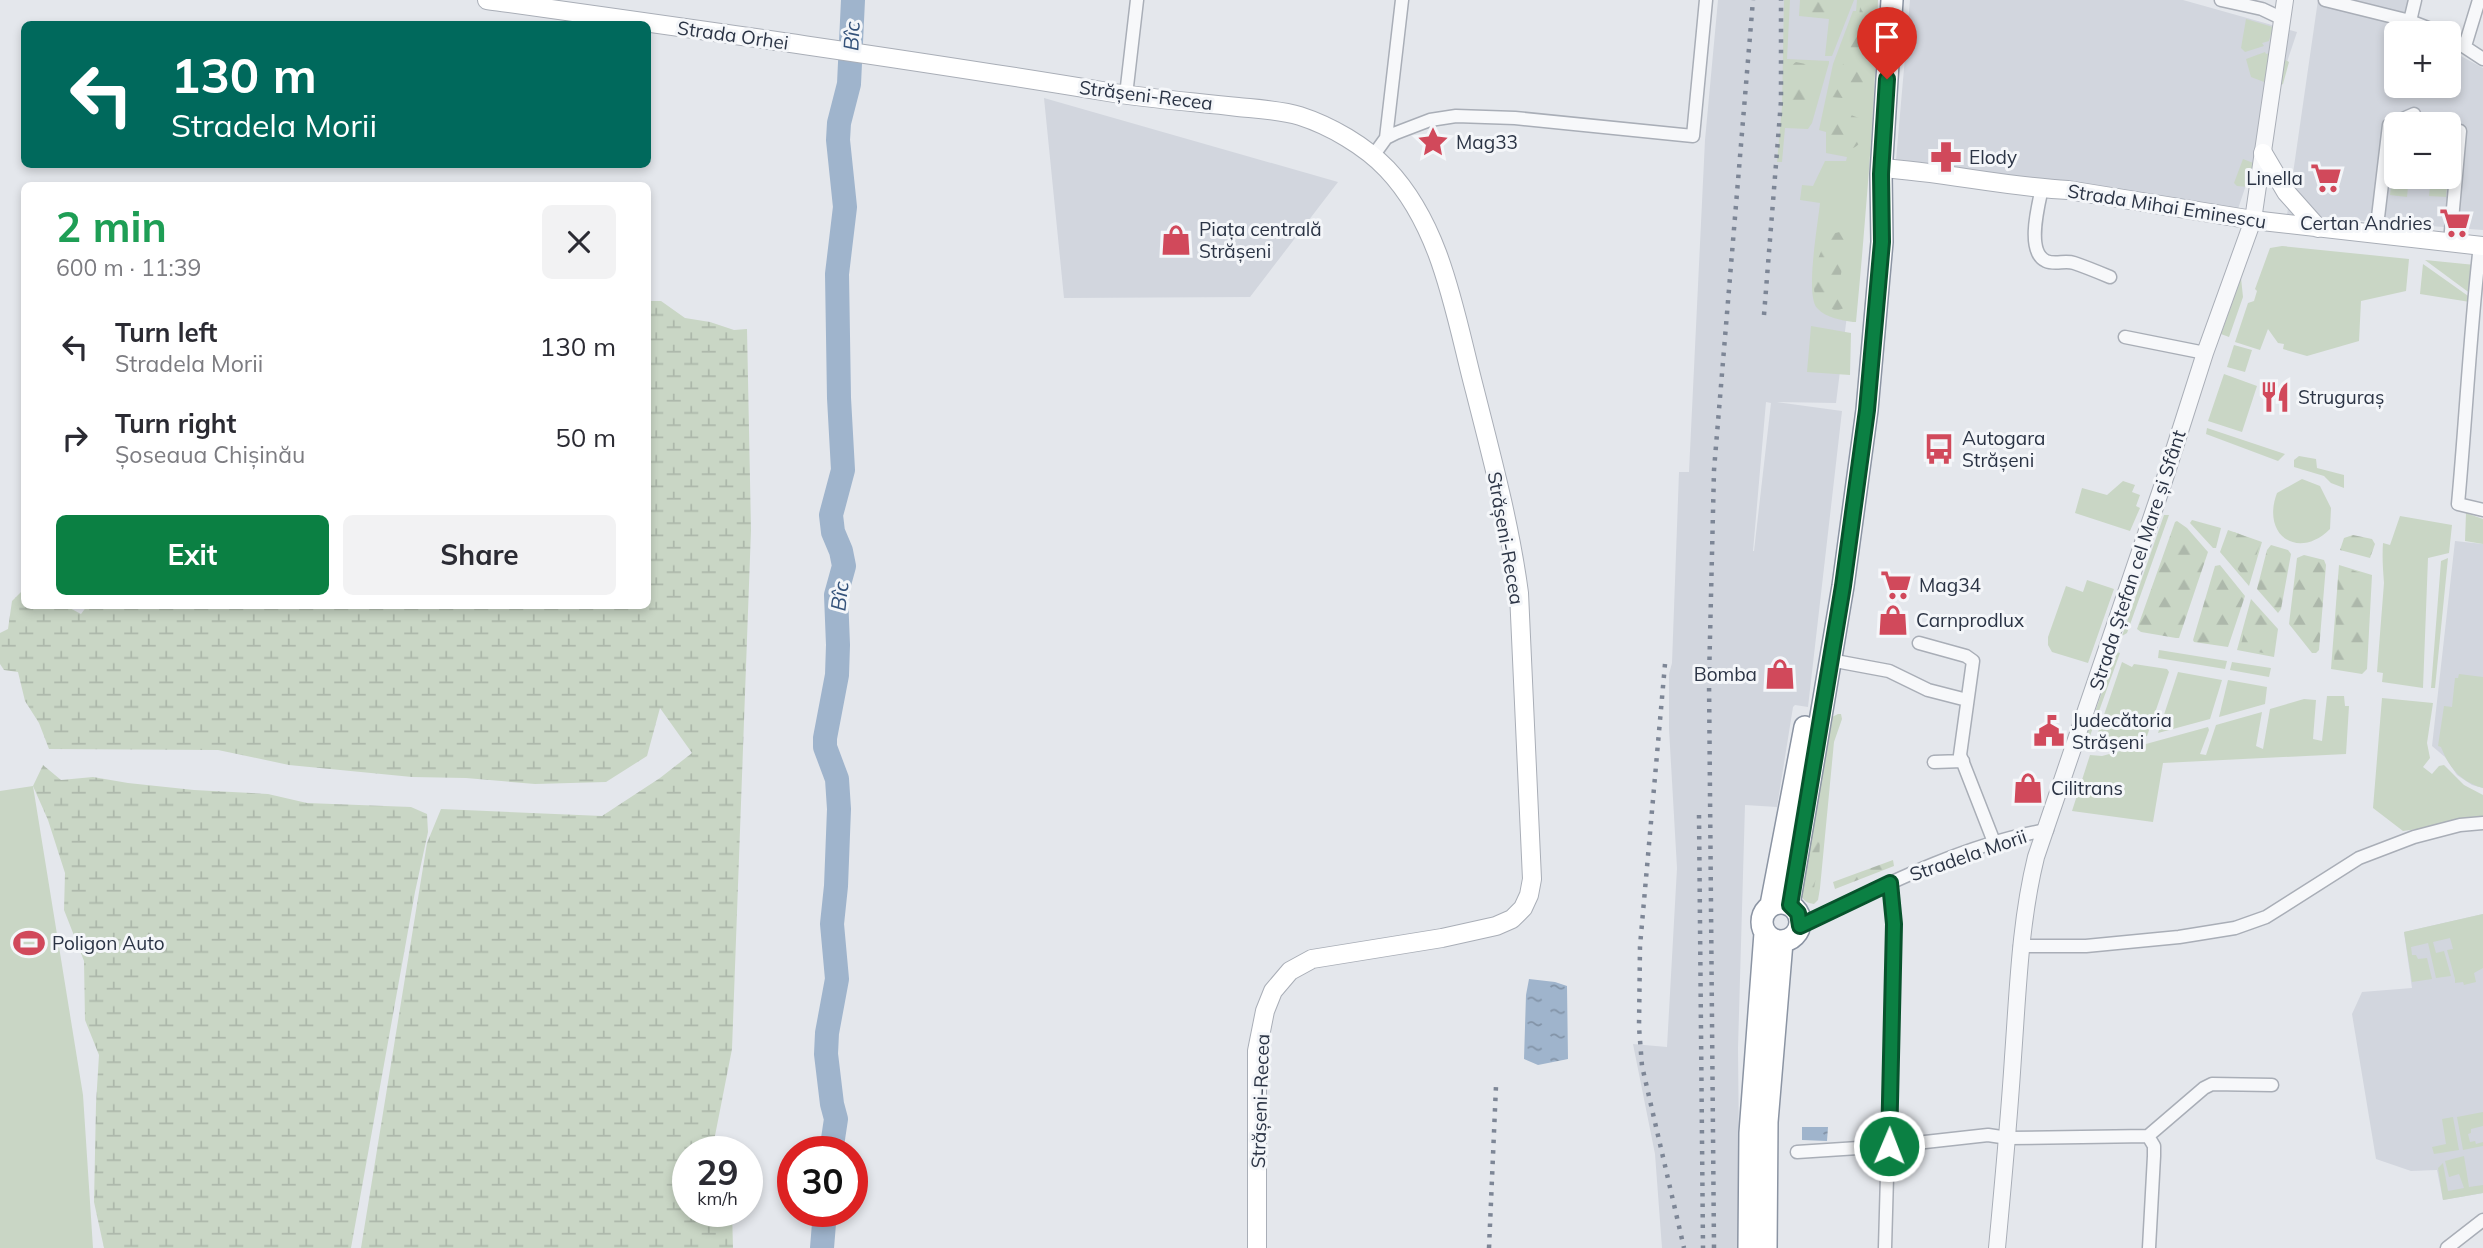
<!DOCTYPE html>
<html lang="en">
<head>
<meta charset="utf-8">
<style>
	body { margin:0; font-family:Mulish,sans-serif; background:#f2f2f3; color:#2b2b33; height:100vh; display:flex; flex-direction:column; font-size:26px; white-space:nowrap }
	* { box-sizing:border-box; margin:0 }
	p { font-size:23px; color:#7c7c81 }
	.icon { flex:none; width:38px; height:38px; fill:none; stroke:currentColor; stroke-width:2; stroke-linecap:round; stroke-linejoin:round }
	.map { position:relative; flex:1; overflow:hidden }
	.drawer { position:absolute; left:21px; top:182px; width:630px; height:427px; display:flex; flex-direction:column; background:#fff; border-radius:10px; box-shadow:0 4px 10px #0003 }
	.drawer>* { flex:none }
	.hud { position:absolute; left:21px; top:21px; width:630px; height:147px; border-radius:10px; box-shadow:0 4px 10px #0003; background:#00695c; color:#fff; overflow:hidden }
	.controls { position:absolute; left:2384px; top:21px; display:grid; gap:14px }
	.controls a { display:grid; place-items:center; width:77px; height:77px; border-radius:10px; background:#fff; box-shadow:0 4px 10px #0003; font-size:35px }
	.speed { position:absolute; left:672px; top:1136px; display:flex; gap:14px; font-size:35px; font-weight:700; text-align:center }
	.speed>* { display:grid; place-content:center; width:91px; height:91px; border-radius:50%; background:#fff; box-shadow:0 4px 10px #0003; line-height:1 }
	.speed small { font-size:18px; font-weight:400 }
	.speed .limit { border:10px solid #d22; background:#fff; color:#111 }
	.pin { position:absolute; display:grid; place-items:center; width:60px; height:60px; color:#fff; margin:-72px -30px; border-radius:50% 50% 50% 0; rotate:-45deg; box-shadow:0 0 7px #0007 }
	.pin .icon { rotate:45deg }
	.me { position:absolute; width:77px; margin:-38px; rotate:1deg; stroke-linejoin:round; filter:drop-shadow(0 0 5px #0008) }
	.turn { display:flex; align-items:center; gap:24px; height:147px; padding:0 35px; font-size:32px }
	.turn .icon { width:91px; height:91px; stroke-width:2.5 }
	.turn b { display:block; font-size:49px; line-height:60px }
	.round { display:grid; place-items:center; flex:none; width:74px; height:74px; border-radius:10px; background:#f2f2f3 }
	.head { display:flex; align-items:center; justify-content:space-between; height:119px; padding:0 35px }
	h1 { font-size:42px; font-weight:700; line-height:52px; color:#1e9e55 }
	.button { display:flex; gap:14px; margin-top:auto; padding:14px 35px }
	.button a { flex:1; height:80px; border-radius:10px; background:#0b8043; color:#fff; font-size:28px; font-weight:700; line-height:80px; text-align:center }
	.button a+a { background:#f2f2f3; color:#2b2b33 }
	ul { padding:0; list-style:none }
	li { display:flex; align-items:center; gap:21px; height:91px; padding:0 35px }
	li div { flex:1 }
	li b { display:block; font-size:26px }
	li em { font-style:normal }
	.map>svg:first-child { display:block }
	.built { fill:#d2d6de; fill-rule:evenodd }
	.green { fill:#c9d6c5 }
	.forest { fill:url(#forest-firs) }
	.wetland { fill:url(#wetland-marsh) }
	.water { fill:url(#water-ripples) }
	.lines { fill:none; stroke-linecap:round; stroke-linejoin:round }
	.river { stroke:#9fb4cc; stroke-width:24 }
	.minor-casing { stroke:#a9aeb7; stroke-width:15 }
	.tertiary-casing { stroke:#a9aeb7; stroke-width:18 }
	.secondary-casing { stroke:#a9aeb7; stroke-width:20 }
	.trunk-casing { stroke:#8b94a3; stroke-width:24 }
	.minor { stroke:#f7f8fa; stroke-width:12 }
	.tertiary { stroke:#f7f8fa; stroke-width:16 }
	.secondary { stroke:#fff; stroke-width:18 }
	.trunk { stroke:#fff; stroke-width:21 }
	.rail { stroke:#7d8696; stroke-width:4.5; stroke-dasharray:3.5 7; stroke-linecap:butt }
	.route-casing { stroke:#07532c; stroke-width:18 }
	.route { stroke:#0b8043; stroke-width:12 }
	.labels { text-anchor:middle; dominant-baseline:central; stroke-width:6; stroke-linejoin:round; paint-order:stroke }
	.street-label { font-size:19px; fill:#2b3445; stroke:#f4f6f9 }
	.poi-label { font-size:19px; fill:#2b3445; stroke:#f4f6f9; text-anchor:start }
	.water-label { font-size:21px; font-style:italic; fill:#34527a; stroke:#f4f6f9 }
</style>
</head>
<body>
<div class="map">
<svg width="2483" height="1248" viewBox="0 0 2483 1248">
	<defs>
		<pattern id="forest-firs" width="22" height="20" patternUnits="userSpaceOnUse" patternTransform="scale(1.75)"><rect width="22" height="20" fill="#c9d6c5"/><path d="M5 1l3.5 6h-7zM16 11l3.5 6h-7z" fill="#adb8ab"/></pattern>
		<pattern id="wetland-marsh" width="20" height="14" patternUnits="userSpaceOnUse" patternTransform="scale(1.75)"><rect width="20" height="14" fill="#c9d6c5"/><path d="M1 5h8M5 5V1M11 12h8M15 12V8" fill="none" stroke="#adb8ab"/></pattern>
		<pattern id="water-ripples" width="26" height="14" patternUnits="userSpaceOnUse" patternTransform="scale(1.75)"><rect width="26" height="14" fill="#9fb4cc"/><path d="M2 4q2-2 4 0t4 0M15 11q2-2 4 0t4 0" fill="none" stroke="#8293a7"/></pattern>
	</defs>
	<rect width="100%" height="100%" fill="#e4e7ec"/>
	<path class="built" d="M1718,0H1873L1866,164L1836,403L1777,402L1842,411L1808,707L1795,705L1793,707L1777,807L1745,805L1738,1048L1740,1248H1662L1655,1154L1633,1044L1667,1047L1677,868L1669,729V674L1672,663L1679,472H1689L1705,140ZM1766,402L1771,403L1754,551H1753Z
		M1910,0H2183L2297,32L2238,209L1896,160Z
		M2318,0H2412L2405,25L2419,33H2396V86H2448V49L2483,68V230L2287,215ZM2396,124H2448V177H2396Z
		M1044,98L1338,182L1250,297L1064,298Z
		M2455,541L2483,544V788L2472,785L2457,775L2445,757L2432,746Z
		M2483,914V1193L2443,1200L2437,1170L2411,1171L2376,1159L2352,1014L2362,992L2412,988L2404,932Z"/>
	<path class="green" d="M1784,0H1790L1787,59L1829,61V63L1812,123L1808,129L1785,128L1782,162H1777L1782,107Z
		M1800,0H1854L1832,56H1825L1829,19L1799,16Z
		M1857,0H1878C1875,108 1866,215 1856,322H1853C1841,320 1826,318 1817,308C1805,295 1818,224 1820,203L1800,200L1802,185L1813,186L1825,161H1846L1847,157L1826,153V132L1819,130L1833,64L1853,11H1856Z
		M2246,19L2273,27L2269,41L2262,43L2264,46L2245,52L2241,48Z
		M2265,52L2266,54L2272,52L2289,62L2283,84L2277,87L2251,77L2246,59Z
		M2243,159L2256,164L2248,187L2237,186L2234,183Z
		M2394,162H2396V177H2409L2407,197L2390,195Z
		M2440,177H2448L2446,197L2429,196L2431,178L2440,179Z
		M2282,246L2409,259L2406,291L2361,301L2359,341L2307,356L2283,349L2284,344L2278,343L2268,329L2260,350L2235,342L2248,303L2254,301L2257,291L2255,289L2270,248Z
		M2425,260L2475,265L2471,294Z
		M2423,264L2471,298L2470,302L2420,294Z
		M2241,278L2243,297L2229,337L2221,334Z
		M1811,326L1851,333L1850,375L1807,372Z
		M2234,345L2252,350L2245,372L2227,367Z
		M2224,374L2257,386L2242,432L2208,421Z
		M2207,428L2285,454L2278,461L2206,434Z
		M2299,456L2316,459L2317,468L2344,475V488L2331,483L2324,476L2294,467V460Z
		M2302,479L2320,486L2331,508L2330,529C2298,561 2261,535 2277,493Z
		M2123,481L2135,485L2132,492L2140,495L2136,506L2140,508L2130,531L2075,513L2082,488L2107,495Z
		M2466,513L2483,519V544L2465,541Z
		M2164,515H2169L2127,633L2122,636Z
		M2400,516L2452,525L2449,553L2428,558L2423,688L2382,682L2383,673L2377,672L2384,583C2383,569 2382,558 2383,543L2390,545Z
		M2192,520L2221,528L2216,548H2213L2190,523Z
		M2228,530L2262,542L2249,586L2220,552Z
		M2448,558L2435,688H2431L2441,561Z
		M2339,565L2372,575L2367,669L2362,674L2331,669Z
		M2087,580L2114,589L2088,663L2052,652L2048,645V637L2066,586L2083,592Z
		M2251,599L2278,629L2274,657L2237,650Z
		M2159,650L2227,661L2225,669L2158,658Z
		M2116,652L2120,653L2086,747L2083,746Z
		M2122,662L2132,667L2134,664L2167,669L2169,672L2147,736L2092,750Z
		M2232,662L2271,668L2269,677L2230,670Z
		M2178,672L2222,680L2210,719L2158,733Z
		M2459,674L2483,677V788C2461,782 2449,768 2441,747L2438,746L2444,706L2452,707L2455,678H2458Z
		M2228,680L2267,687L2265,704L2219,717Z
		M2327,696H2344L2345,706H2349L2346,754L2163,763L2153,822L2072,811L2090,755L2102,756L2208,727L2209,730L2200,754L2206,755L2216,725L2262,712L2256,746L2263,749L2270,709L2304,699L2316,700L2313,739L2322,741Z
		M2382,698L2433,703L2427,743L2430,758L2423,767L2432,774L2439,766L2444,765L2464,785L2483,795V820L2403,831L2373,808Z
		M1838,714H1841L1842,719L1834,742L1820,888L1818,900L1814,904C1807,903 1803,901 1801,894L1830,723L1832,717Z
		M33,786L83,1095L93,1248H0V791Z
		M2483,914V968L2474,973L2476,982L2464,985L2463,982L2455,983V979L2447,950L2453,949L2450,938L2433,942L2436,953L2444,951L2451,976L2436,978L2428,943L2411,947L2412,955H2416L2418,959L2427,958L2432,979L2412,982L2404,932Z
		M2483,1112V1126L2471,1129V1133L2468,1134L2470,1142L2475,1141L2476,1144L2483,1142V1146L2463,1150L2457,1117Z
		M2453,1117L2459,1150L2434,1154L2432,1147L2446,1144L2442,1119Z
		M2464,1156L2469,1187L2483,1185V1193L2443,1200L2438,1168L2443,1163L2448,1191L2464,1188L2459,1174L2449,1177L2445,1161Z"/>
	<path class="forest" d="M1802,0H1832L1843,5L1836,14L1814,15L1802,13Z
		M1861,0H1872L1865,111L1843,98L1831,97V87L1835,77L1842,74L1845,43L1859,16Z
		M1796,62L1810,65C1804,86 1822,107 1794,120L1787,118L1785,93L1788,68Z
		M1851,115L1864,120C1863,144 1859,154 1833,146L1829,136C1834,125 1840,119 1851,115Z
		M1844,231L1852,239L1850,258L1842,268L1840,280L1845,292L1844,308L1836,311L1817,301C1808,277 1818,254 1831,234Z
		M2177,521L2187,528L2208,552L2179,638H2176L2141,632L2137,629L2175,522Z
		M2234,532L2257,541L2260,544L2248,581L2234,565V560L2246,553L2245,547L2230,542L2227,539L2229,533Z
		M2353,535L2372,539L2375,544L2370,558L2340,550L2344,538Z
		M2271,545L2288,550L2291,554L2281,609L2278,613L2257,589L2267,550Z
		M2304,555L2324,560L2326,565L2319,650L2316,653H2312L2289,624L2297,558Z
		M2220,565L2245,596L2228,647L2194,642L2193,640L2215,566Z
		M2341,569H2349L2369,576L2370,583L2365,658L2360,666L2351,668L2334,664L2338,577Z
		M2255,605L2265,621L2276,630L2272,655L2240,648L2250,609Z
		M1812,839L1820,841L1819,861L1812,899L1808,900L1803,896Z
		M1893,860L1894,866L1835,889L1833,882Z"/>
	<path class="wetland" d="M648,301H661L685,318L710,322L734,330L747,329L751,530L732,1049L712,1151L688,1152V1211H732L733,1248H361L427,843L441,809L602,816L660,778L692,753L660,708L647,756L606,782L535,784L466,778L412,777L289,765L218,750L49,749L39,723L25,701L18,672L4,670L0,664V633L8,629L12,601L24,589V606H66L81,614L87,606H648Z
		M43,765L61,780L93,777L128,783L194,790L268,794L307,803L411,807L427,814L428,832L415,892L351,1248H104L94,1202L96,1104L99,1055L85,1020L84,961L64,910L65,873L48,820L33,786Z"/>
	<path class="water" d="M1529,979L1555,982L1567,986L1568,1059L1538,1065L1524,1059L1526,995Z
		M1802,1127H1828L1827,1141L1802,1140Z"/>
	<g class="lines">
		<path class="river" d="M831,1152L836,1119L832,1104L826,1054L827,1033L837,979L832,924L836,886L839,809L837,779L825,747V738L837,675L838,645L836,595L844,566L841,551L833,532L831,515L843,470L839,398L837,274L845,207L838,140L839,123L849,84L853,0
			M822,1248L825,1211"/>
		<defs>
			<path id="minor" d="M2221,0L2262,9L2283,19
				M2325,0L2410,21L2441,33
				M2410,21L2415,0
				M2448,36L2483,59
				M2465,46L2479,0
				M1126,95L1137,0
				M1386,138L1402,0
				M1373,156L1386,138L1396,133L1430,120L1456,116L1515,118L1693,136L1706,0
				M2042,188C2038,206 2026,252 2046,261C2055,265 2065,260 2074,263C2086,267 2098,272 2110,277
				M2376,234L2389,125L2414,114
				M2450,242L2460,131
				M2480,245C2470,331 2466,418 2458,504L2483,510
				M2125,337L2205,353
				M1919,643L1966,656L1973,661L1960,755L1994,842
				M1830,660L1889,671L1928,690L1967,700
				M1934,762L1963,761
				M1800,926C1877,889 1963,844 2047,830
				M2020,946H2086L2179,937L2235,928L2266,917L2359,858L2414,837L2460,825L2483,823
				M2148,1136L2154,1146V1156L2149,1248
				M1797,1152L1889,1146L1988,1135L2008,1138L2148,1136L2204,1088L2212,1084L2272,1085
				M1885,1248L1894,924L1890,883
				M2447,1248L2483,1220"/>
			<path id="tertiary" d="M1997,1248C2003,1184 2009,1121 2013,1057C2018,989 2020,922 2036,857L2166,475L2205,353L2253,220L2285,0"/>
			<path id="secondary" d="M487,0C694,29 902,58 1108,92C1151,99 1195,102 1238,107C1258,109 1280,110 1300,116C1331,126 1365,146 1387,169C1443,228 1455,316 1475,391C1492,458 1510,525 1519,593L1532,879L1529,895L1523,908L1512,919L1496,926L1442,938L1312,959L1290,971L1273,991L1265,1011L1257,1051V1248
				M2263,153L2286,192L2318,228
				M1881,168C1944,172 2006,187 2068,190L2253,220L2483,246"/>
			<path id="trunk" d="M1762 922a19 19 0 1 1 38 0a19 19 0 1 1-38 0Z
				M1771,905L1805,727
				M1789,905L1843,586L1867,410L1882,242L1881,174L1892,0
				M1749,1248L1750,1133L1765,933
				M1766,1248L1767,1122L1782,942"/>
		</defs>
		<use href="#minor" class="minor-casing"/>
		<use href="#tertiary" class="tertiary-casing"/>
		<use href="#secondary" class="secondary-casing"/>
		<use href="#trunk" class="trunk-casing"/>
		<use href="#minor" class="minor"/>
		<use href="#tertiary" class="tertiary"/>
		<use href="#secondary" class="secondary"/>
		<use href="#trunk" class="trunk"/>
		<path class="rail" d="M1764,315L1781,101V0
			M1665,664L1640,946L1639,1027L1642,1066L1684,1248
			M1699,815L1703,1248
			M1489,1248L1496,1086
			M1714,1248L1709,680L1714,470L1753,0"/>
	</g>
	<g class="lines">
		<defs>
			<path id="route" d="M1887,79L1881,174L1882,242L1867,410L1843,586L1790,905L1798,913L1800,926L1890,883L1894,924L1889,1146"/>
		</defs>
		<use href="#route" class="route-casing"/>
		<use href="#route" class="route"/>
	</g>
	<defs>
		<symbol id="sight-bare" viewBox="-9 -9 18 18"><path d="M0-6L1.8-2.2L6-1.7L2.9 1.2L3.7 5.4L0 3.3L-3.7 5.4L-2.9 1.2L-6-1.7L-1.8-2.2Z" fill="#d1495b" stroke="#f4f6f9" stroke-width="2.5" paint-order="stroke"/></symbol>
		<symbol id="pharmacy-bare" viewBox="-9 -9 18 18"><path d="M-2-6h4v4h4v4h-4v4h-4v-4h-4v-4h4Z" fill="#d1495b" stroke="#f4f6f9" stroke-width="2.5" paint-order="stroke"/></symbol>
		<symbol id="supermarket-bare" viewBox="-9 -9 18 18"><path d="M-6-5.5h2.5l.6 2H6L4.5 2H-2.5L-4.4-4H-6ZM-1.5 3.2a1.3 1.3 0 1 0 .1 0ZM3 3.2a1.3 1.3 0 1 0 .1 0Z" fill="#d1495b" stroke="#f4f6f9" stroke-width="2.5" paint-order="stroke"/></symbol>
		<symbol id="shop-bare" viewBox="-9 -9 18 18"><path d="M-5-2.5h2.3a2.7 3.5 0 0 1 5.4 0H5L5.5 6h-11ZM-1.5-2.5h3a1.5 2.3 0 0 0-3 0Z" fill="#d1495b" stroke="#f4f6f9" stroke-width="2.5" paint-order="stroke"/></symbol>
		<symbol id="restaurant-bare" viewBox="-9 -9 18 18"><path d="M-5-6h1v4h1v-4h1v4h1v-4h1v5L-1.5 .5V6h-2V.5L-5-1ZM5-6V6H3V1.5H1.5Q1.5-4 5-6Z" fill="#d1495b" stroke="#f4f6f9" stroke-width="2.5" paint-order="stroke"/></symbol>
		<symbol id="bus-bare" viewBox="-9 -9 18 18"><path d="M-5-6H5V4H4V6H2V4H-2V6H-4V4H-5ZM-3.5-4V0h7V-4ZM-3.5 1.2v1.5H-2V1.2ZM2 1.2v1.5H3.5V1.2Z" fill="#d1495b" stroke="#f4f6f9" stroke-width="2.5" paint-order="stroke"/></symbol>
		<symbol id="civic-bare" viewBox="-9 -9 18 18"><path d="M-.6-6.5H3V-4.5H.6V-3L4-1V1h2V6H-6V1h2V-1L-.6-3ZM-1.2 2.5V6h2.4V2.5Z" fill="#d1495b" stroke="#f4f6f9" stroke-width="2.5" paint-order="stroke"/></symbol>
		<symbol id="stadium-bare" viewBox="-9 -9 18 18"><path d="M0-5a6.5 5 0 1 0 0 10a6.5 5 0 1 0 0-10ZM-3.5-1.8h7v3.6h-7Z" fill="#d1495b" stroke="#f4f6f9" stroke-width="2.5" paint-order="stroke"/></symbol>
	</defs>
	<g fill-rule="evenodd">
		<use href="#sight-bare" x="1411" y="120" width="44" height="44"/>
		<use href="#pharmacy-bare" x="1924" y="135" width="44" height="44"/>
		<use href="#supermarket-bare" x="2304" y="156" width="44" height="44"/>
		<use href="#supermarket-bare" x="2433" y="201" width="44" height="44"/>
		<use href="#shop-bare" x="1154" y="218" width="44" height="44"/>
		<use href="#restaurant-bare" x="2253" y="375" width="44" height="44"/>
		<use href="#bus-bare" x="1917" y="427" width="44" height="44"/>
		<use href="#supermarket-bare" x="1874" y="563" width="44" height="44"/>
		<use href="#shop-bare" x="1871" y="598" width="44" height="44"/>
		<use href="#shop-bare" x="1758" y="652" width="44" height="44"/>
		<use href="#civic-bare" x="2027" y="709" width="44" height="44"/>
		<use href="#shop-bare" x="2006" y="766" width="44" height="44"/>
		<use href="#stadium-bare" x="7" y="921" width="44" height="44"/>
	</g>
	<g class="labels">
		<g class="street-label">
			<text transform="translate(733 35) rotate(8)">Strada Orhei</text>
			<text transform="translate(1146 95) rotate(7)">Strășeni-Recea</text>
			<text transform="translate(2167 206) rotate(9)">Strada Mihai Eminescu</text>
			<text transform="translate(1506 538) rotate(80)">Strășeni-Recea</text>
			<text transform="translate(2137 560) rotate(-72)">Strada Ștefan cel Mare și Sfânt</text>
			<text transform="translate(1968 855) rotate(-19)">Stradela Morii</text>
			<text transform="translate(1260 1101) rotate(-88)">Strășeni-Recea</text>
		</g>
		<g class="poi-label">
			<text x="1456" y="142">Mag33</text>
			<text x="1969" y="157">Elody</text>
			<text x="2303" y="178" text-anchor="end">Linella</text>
			<text x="2432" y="223" text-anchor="end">Certan Andries</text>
			<text x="1199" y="229">Piața centrală<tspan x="1199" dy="22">Strășeni</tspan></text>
			<text x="2298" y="397">Struguraș</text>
			<text x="1962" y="438">Autogara<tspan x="1962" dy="22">Strășeni</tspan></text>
			<text x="1919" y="585">Mag34</text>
			<text x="1916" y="620">Carnprodlux</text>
			<text x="1757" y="674" text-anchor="end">Bomba</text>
			<text x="2072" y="720">Judecătoria<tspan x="2072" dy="22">Strășeni</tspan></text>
			<text x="2051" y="788">Cilitrans</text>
			<text x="52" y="943">Poligon Auto</text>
		</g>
		<g class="water-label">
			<text transform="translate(851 36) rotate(-87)">Bîc</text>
			<text transform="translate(839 596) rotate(-83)">Bîc</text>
		</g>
	</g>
</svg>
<div class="controls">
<a>+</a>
<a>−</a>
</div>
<div class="speed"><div>29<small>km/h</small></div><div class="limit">30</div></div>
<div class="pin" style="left:1887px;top:79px;background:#d93025"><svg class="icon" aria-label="arrive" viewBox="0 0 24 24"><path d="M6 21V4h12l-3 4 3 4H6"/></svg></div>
<svg class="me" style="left:1889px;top:1146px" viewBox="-20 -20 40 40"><circle r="17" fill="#0b8043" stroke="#fff" stroke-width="3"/><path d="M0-11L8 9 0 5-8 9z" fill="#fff"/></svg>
<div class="hud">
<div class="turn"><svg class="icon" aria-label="left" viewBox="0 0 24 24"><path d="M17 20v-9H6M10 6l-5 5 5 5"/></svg><div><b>130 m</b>Stradela Morii</div></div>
</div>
<section class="drawer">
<div class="head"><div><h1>2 min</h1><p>600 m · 11:39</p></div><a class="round"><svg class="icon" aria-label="close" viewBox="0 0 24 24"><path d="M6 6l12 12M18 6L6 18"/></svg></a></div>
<ul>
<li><svg class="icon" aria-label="left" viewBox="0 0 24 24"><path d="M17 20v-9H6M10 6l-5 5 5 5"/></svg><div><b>Turn left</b><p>Stradela Morii</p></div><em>130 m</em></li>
<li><svg class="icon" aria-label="right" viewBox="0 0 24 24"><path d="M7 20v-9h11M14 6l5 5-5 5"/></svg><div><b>Turn right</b><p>Șoseaua Chișinău</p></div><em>50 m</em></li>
</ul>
<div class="button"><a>Exit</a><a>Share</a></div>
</section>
</div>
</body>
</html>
